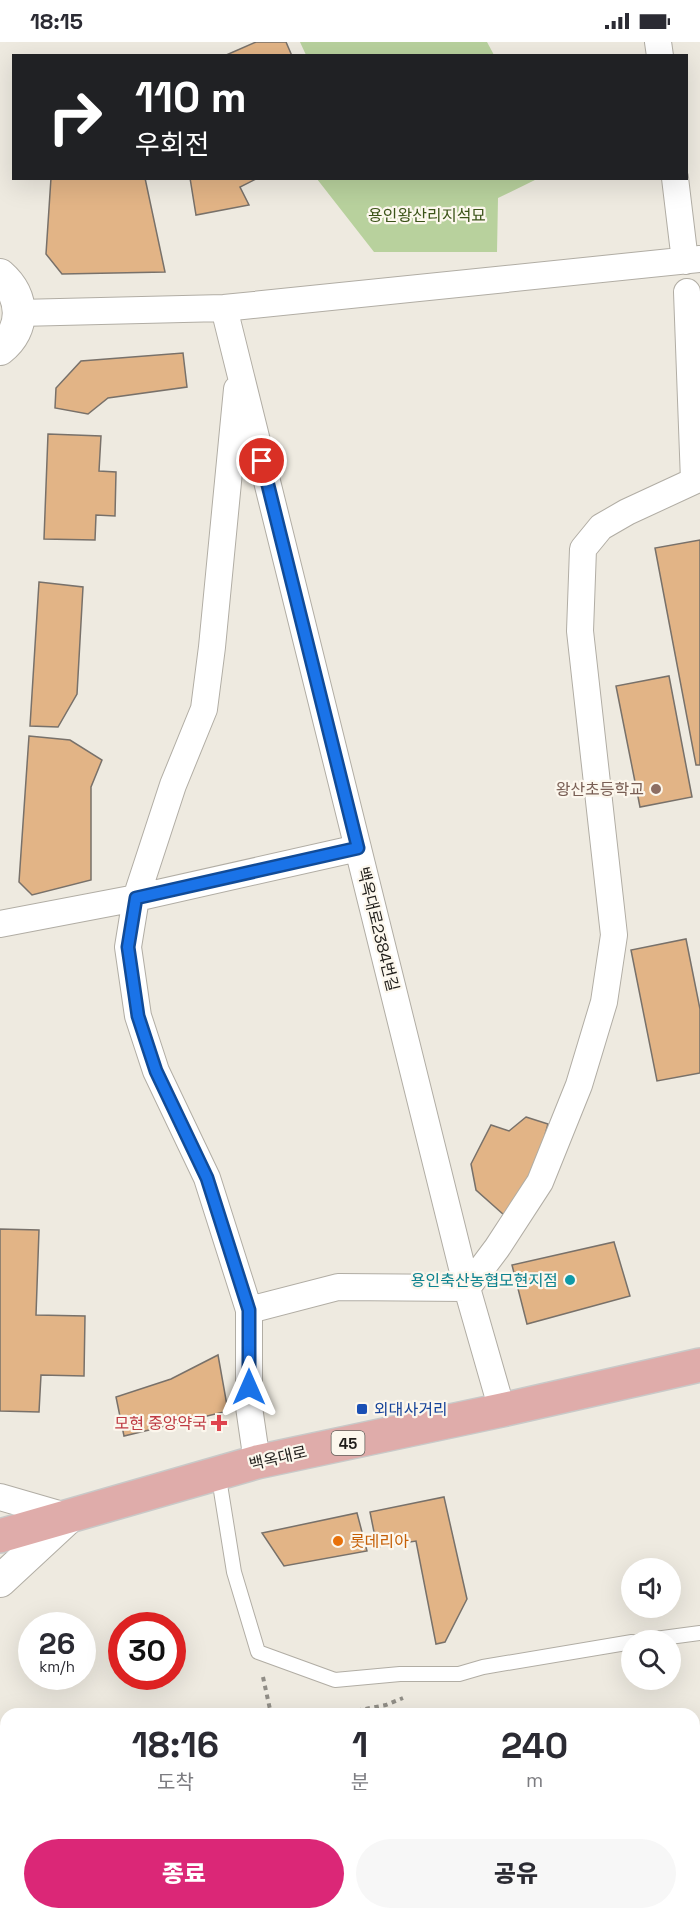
<!DOCTYPE html>
<html lang="ko">
<head>
<meta charset="utf-8">
<style>
	body { margin:0; font-family:"Space Grotesk","Noto Sans KR",sans-serif; background:#f7f7f7; color:#2b2b33; height:100vh; display:flex; flex-direction:column; font-size:22px; white-space:nowrap }
	* { box-sizing:border-box; margin:0 }
	p { font-size:20px; color:#7c7c81 }
	.icon { flex:none; width:33px; height:33px; fill:none; stroke:currentColor; stroke-width:2; stroke-linecap:round; stroke-linejoin:round }
	.map { position:relative; flex:1; overflow:hidden }
	.side { position:absolute; left:0px; top:1666px; width:700px; height:212px; display:flex; flex-direction:column; background:#fff; border-radius:18px 18px 0 0; box-shadow:0 6px 24px #0002 }
	.side>* { flex:none }
	.top-card { position:absolute; left:12px; top:12px; width:676px; height:126px; border-radius:0px; box-shadow:0 6px 24px #0002; background:#202124; color:#fff; overflow:hidden }
	.controls { position:absolute; left:621px; top:1516px; display:grid; gap:12px }
	.controls a { display:grid; place-items:center; width:60px; height:60px; border-radius:50%; background:#fff; box-shadow:0 6px 24px #0002; font-size:30px }
	.speed { position:absolute; left:18px; top:1570px; display:flex; gap:12px; font-size:30px; font-weight:700; text-align:center }
	.speed>* { display:grid; place-content:center; width:78px; height:78px; border-radius:50%; background:#fff; box-shadow:0 6px 24px #0002; line-height:1 }
	.speed small { font-size:15px; font-weight:400 }
	.speed .limit { border:9px solid #d22; background:#fff; color:#111 }
	.pin { position:absolute; display:grid; place-items:center; width:51px; height:51px; color:#fff; margin:-26px; border:3px solid #fff; border-radius:50%; box-shadow:0 2px 6px #0007 }
	.me { position:absolute; width:66px; margin:-33px; rotate:0deg; stroke-linejoin:round; filter:drop-shadow(0 0 4px #0008) }
	.turn { display:flex; align-items:center; gap:21px; height:126px; padding:0 24px; font-size:27px }
	.turn .icon { width:78px; height:78px; stroke-width:2.5 }
	.turn b { display:block; font-size:42px; line-height:51px }
	.eta { display:flex; justify-content:space-evenly; align-items:center; height:102px; text-align:center }
	.eta b { font-size:36px; font-weight:800; line-height:42px }
	.action { display:flex; gap:12px; margin-top:auto; padding:12px 24px }
	.action a { flex:1; height:69px; border-radius:36px; background:#db2777; color:#fff; font-size:24px; font-weight:800; line-height:69px; text-align:center }
	.action a+a { background:#f7f7f7; color:#2b2b33 }
	.status { display:flex; justify-content:space-between; align-items:center; height:42px; padding:0 30px; background:#fff; direction:ltr }
	.status svg { height:16px; fill:currentColor }
	.map>svg:first-child { display:block }
	.green { fill:#b8d19d }
	.water { fill:#75c8cc }
	.building { fill:#e2b486; stroke:#78716a; stroke-width:1.5 }
	.lines { fill:none; stroke-linecap:round; stroke-linejoin:round }
	.service-casing { stroke:#b1ada4; stroke-width:16 }
	.minor-casing { stroke:#b1ada4; stroke-width:28 }
	.tertiary-casing { stroke:#b1ada4; stroke-width:34 }
	.primary-casing { stroke:#c9c9c8; stroke-width:36 }
	.path { stroke:#908d86; stroke-width:4; stroke-dasharray:4.5 4.5; stroke-linecap:butt }
	.service { stroke:#fff; stroke-width:14 }
	.minor { stroke:#fff; stroke-width:26 }
	.tertiary { stroke:#fff; stroke-width:32 }
	.primary { stroke:#dfacaa; stroke-width:33 }
	.route-casing { stroke:#114b97; stroke-width:15 }
	.route { stroke:#1a73e8; stroke-width:10 }
	.education-dot { fill:#8d6e63; stroke:#fcf7ed; stroke-width:2 }
	.culture-dot { fill:#0f9aa8; stroke:#fcf7ed; stroke-width:2 }
	.transit-dot { fill:#1a4fb4; stroke:#fcf7ed; stroke-width:2 }
	.health-dot { fill:#e0444e; stroke:#fcf7ed; stroke-width:2 }
	.food-dot { fill:#e8710a; stroke:#fcf7ed; stroke-width:2 }
	.labels { text-anchor:middle; dominant-baseline:central; stroke-width:4.5; stroke-linejoin:round; paint-order:stroke }
	.shield { fill:#fcf7ed; stroke:#615e59; stroke-width:1.5 }
	.shield-label { font-size:15px; font-weight:bold; fill:#1e1c19 }
	.park-label { font-size:16px; fill:#3b5318; stroke:#fcf7ed }
	.education-label { font-size:16px; fill:#785e54; stroke:#fcf7ed; text-anchor:end }
	.street-label { font-size:16px; fill:#1e1c19; stroke:#fcf7ed }
	.culture-label { font-size:16px; fill:#0d838f; stroke:#fcf7ed; text-anchor:end }
	.transit-label { font-size:16px; fill:#164399; stroke:#fcf7ed; text-anchor:start }
	.health-label { font-size:16px; fill:#be3a42; stroke:#fcf7ed; text-anchor:end }
	.food-label { font-size:16px; fill:#c56008; stroke:#fcf7ed; text-anchor:start }
</style>
</head>
<body>
<div class="status"><b>18:15</b><svg viewBox="0 0 49 12"><path d="M0 12V9h3v3zM5 12V6h3v6zM10 12V3h3v9zM15 12V0h3v12zM26 1h20v11H26zM47 4h2v5h-2z"/></svg></div>
<div class="map">
<svg width="700" height="1877" viewBox="0 0 700 1877">
	<rect width="100%" height="100%" fill="#eeeae0"/>
	<path class="green" d="M300,0H487L494,13H306Z
		M317,137H537L498,156L497,210H374Z"/>
	<path class="water" d="M6,1731V1872H694L695,1738H700V1877H0V1732Z"/>
	<path class="building" d="M256,0H286L292,14H224Z
		M51,136H145L165,230L62,232L46,212Z
		M190,136H258L240,145L249,163L196,173Z
		M183,311L187,345L108,356L88,372L55,366L56,346L81,319Z
		M48,392L101,394L99,429L116,430L115,474L96,473L95,498L44,497Z
		M700,498V723H696L655,506Z
		M39,540L83,545L77,652L58,685L30,684Z
		M669,634L692,755L640,765L616,644Z
		M29,694L70,698L102,718L91,745V838L32,853L19,840Z
		M686,897L700,967V1031L657,1039L631,908Z
		M526,1075L548,1082L532,1140L504,1173L476,1148L471,1122L491,1083L509,1089Z
		M0,1187L39,1188L36,1273L85,1274L84,1334L41,1333L39,1370L0,1369Z
		M614,1200L630,1254L527,1282L512,1223Z
		M218,1313L228,1369L124,1394L116,1355L171,1337Z
		M444,1455L467,1557L445,1600L436,1602L416,1499L377,1505L370,1470Z
		M357,1471L367,1509L284,1524L262,1491Z"/>
	<g class="lines">
		<defs>
			<path id="service" d="M218,1430L234,1530L258,1610L335,1638L400,1632H459L483,1625L632,1600
				M640,1599L700,1591"/>
			<path id="minor" d="M658,0L660,14
				M675,136L685,219
				M224,266L467,1246L502,1368
				M19,271L224,266L700,217
				M237,347L212,605L204,667L173,743L136,856L128,905L138,974L156,1029L207,1136L249,1268V1365L257,1420
				M0,882L136,856L358,806
				M249,1268L338,1245L467,1246L497,1206L540,1140L579,1043L604,960L614,893L580,589L583,507L601,485L627,470L694,439L687,250
				M0,1455L69,1475"/>
			<path id="tertiary" d="M0,233C24,254 26,287 0,307
				M0,1539L69,1475
				M0,1781L6,1797
				M33,1872L35,1877"/>
			<path id="primary" d="M0,1494L257,1420L502,1368L700,1323"/>
		</defs>
		<use href="#service" class="service-casing"/>
		<use href="#minor" class="minor-casing"/>
		<use href="#tertiary" class="tertiary-casing"/>
		<use href="#primary" class="primary-casing"/>
		<path class="path" d="M263,1635L271,1672
			M339,1672L386,1663L403,1656
			M0,1711L6,1710
			M315,1872L316,1877"/>
		<use href="#service" class="service"/>
		<use href="#minor" class="minor"/>
		<use href="#tertiary" class="tertiary"/>
		<use href="#primary" class="primary"/>
	</g>
	<g class="lines">
		<defs>
			<path id="route" d="M249,1345V1268L207,1136L156,1029L138,974L128,905L136,856L358,806L262,419"/>
		</defs>
		<use href="#route" class="route-casing"/>
		<use href="#route" class="route"/>
	</g>
	<circle class="education-dot" cx="656" cy="747" r="6"/>
	<circle class="culture-dot" cx="570" cy="1238" r="6"/>
	<rect class="transit-dot" x="356" y="1361" width="12" height="12" rx="3"/>
	<path class="health-dot" d="M216 1372h6v6h6v6h-6v6h-6v-6h-6v-6h6z"/>
	<circle class="food-dot" cx="338" cy="1499" r="6"/>
	<g class="labels">
		<rect class="shield" x="331.5" y="1389" width="33" height="24" rx="4.5"/>
		<g class="shield-label">
			<text x="348" y="1401">45</text>
		</g>
		<g class="park-label">
			<text x="427" y="173">용인왕산리지석묘</text>
		</g>
		<g class="education-label">
			<text x="644" y="747">왕산초등학교</text>
		</g>
		<g class="street-label">
			<text transform="translate(378 887) rotate(76)">백옥대로2384번길</text>
			<text transform="translate(278 1416) rotate(-13)">백옥대로</text>
		</g>
		<g class="culture-label">
			<text x="558" y="1238">용인축산농협모현지점</text>
		</g>
		<g class="transit-label">
			<text x="374" y="1367">외대사거리</text>
		</g>
		<g class="health-label">
			<text x="207" y="1381">모현 중앙약국</text>
		</g>
		<g class="food-label">
			<text x="350" y="1499">롯데리아</text>
		</g>
	</g>
</svg>
<div class="controls">
<a><svg class="icon" aria-label="sound" viewBox="0 0 24 24"><path d="M4 9h4l5-4v14l-5-4H4zM17 9q2 3 0 6"/></svg></a>
<a><svg class="icon" aria-label="search" viewBox="0 0 24 24"><circle cx="10" cy="10" r="6"/><path d="M15 15l6 6"/></svg></a>
</div>
<div class="speed"><div>26<small>km/h</small></div><div class="limit">30</div></div>
<div class="pin" style="left:262px;top:419px;background:#d93025"><svg class="icon" aria-label="arrive" viewBox="0 0 24 24"><path d="M6 21V4h12l-3 4 3 4H6"/></svg></div>
<svg class="me" style="left:249px;top:1345px" viewBox="-20 -20 40 40"><path d="M0-17L14 15 0 8-14 15z" fill="#1a73e8" stroke="#fff" stroke-width="4"/></svg>
<div class="top-card">
<div class="turn"><svg class="icon" aria-label="right" viewBox="0 0 24 24"><path d="M7 20v-9h11M14 6l5 5-5 5"/></svg><div><b>110 m</b>우회전</div></div>
</div>
<section class="side">
<div class="eta">
<div><b>18:16</b><p>도착</p></div>
<div><b>1</b><p>분</p></div>
<div><b>240</b><p>m</p></div>
</div>
<div class="action"><a>종료</a><a>공유</a></div>
</section>
</div>
</body>
</html>
